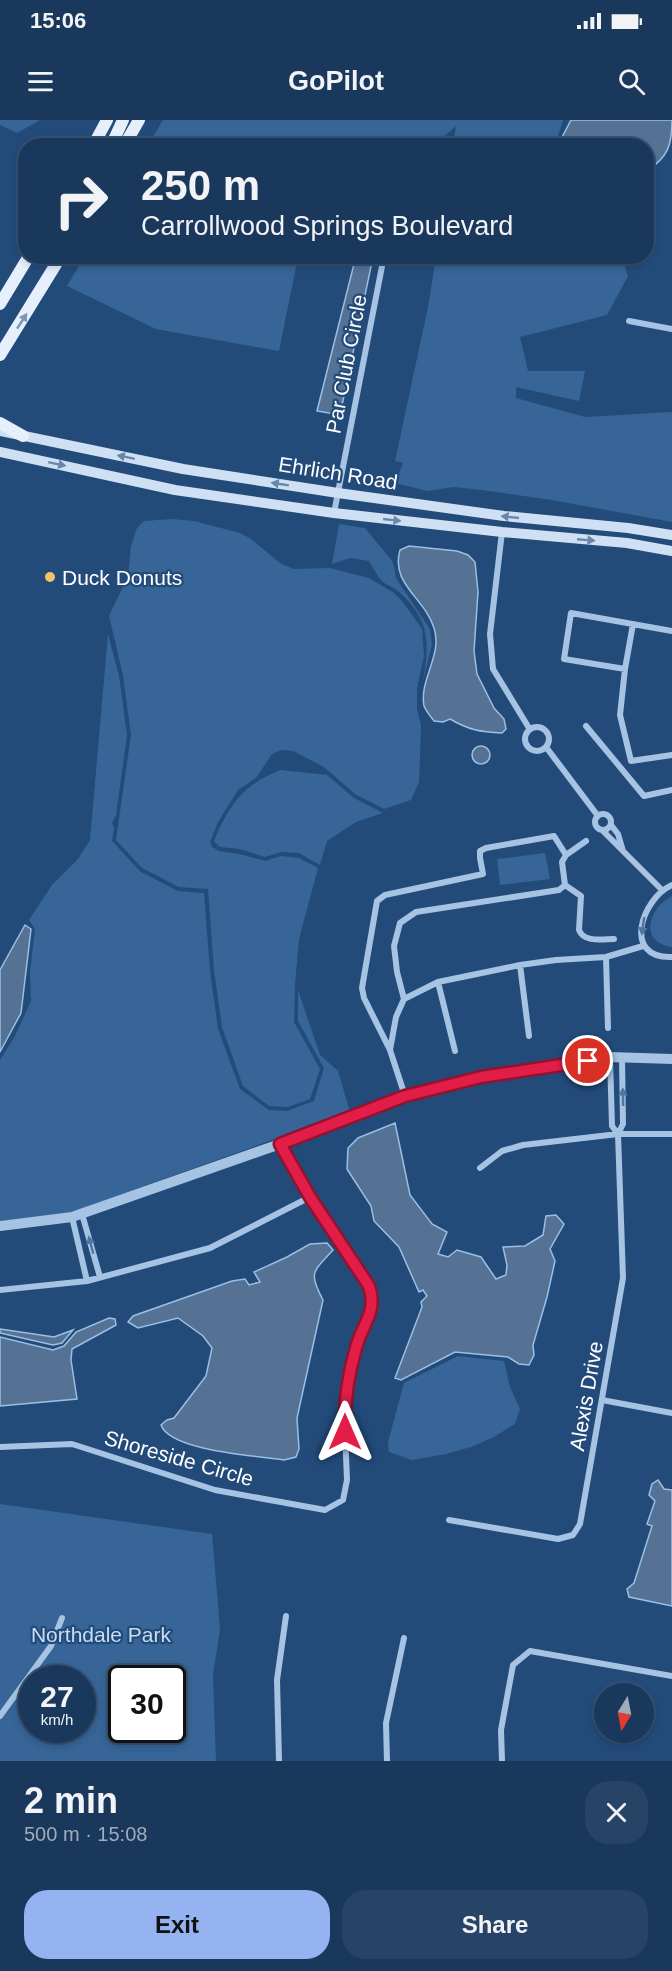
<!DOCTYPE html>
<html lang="en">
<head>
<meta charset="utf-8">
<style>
	body { margin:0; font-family:Helvetica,sans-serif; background:#274365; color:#f1f3f6; height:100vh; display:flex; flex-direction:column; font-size:22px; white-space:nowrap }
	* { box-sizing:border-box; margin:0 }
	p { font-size:20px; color:#9facbb }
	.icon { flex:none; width:33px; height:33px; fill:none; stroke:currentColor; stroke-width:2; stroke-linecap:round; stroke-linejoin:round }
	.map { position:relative; height:1641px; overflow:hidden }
	.side { display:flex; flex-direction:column; background:#1a385c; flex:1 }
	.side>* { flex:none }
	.hud { position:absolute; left:18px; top:18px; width:636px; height:126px; border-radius:24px; box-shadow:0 3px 9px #0003,0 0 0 2px #385272; background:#1a385c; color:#f1f3f6; overflow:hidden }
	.needle { width:39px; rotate:190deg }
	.tools { position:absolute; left:594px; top:1563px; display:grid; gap:12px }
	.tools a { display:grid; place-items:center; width:60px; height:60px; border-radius:50%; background:#1a385c; box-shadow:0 3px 9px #0003,0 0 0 2px #385272; font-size:30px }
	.speed { position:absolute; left:18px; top:1545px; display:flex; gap:12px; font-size:30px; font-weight:700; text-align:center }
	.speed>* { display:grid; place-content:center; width:78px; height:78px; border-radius:50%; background:#1a385c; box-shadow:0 3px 9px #0003,0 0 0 2px #385272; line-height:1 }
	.speed small { font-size:15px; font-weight:400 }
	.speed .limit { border:3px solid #111; border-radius:9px; background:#fff; color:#111 }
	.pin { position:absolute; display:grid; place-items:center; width:51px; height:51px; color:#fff; margin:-26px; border:3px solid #fff; border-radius:50%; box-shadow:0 2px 6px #0007 }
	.me { position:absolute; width:66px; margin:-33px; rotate:0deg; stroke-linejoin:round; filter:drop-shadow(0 0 4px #0008) }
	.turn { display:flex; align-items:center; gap:21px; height:126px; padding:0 24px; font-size:27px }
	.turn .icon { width:78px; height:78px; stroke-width:2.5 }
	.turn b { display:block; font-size:42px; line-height:51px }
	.round { display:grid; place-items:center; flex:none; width:63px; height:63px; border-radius:24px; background:#274365 }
	.head { display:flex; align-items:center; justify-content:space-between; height:102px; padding:0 24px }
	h1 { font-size:36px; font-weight:600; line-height:45px }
	.primary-button { display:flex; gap:12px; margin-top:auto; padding:12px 24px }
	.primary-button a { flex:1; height:69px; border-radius:24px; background:#95b2f1; color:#111; font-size:24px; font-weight:600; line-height:69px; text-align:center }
	.primary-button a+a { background:#274365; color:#f1f3f6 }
	.status { display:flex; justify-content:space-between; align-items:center; height:42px; padding:0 30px; background:#1a385c; direction:ltr }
	.status svg { height:16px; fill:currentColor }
	header { display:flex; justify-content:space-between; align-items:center; height:78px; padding:0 24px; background:#1a385c; font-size:27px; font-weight:600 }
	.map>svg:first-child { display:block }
	.green { fill:#376597; fill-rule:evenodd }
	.water { fill:#557295; stroke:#9abfe5; stroke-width:1.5 }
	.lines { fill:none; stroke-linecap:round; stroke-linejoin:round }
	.minor { stroke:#a6c3e4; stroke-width:6 }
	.tertiary { stroke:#a6c3e4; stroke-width:10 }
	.secondary { stroke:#cfe0f4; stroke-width:10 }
	.primary { stroke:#e6effc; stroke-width:12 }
	.oneway { fill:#7b95b4 }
	.oneway2 { fill:#6887ab }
	.oneway3 { fill:#51759f }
	.route-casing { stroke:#92132f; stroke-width:15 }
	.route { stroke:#e11d48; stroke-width:10 }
	.poi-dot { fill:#efc569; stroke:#234b7a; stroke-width:2 }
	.labels { text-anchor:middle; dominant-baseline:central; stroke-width:4.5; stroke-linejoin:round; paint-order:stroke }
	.street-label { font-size:21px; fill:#fff; stroke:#234b7a }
	.poi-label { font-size:21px; fill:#fff; stroke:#234b7a; text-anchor:start }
	.park-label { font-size:21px; fill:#c8ddf4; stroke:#234b7a }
</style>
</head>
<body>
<div class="status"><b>15:06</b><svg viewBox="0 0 49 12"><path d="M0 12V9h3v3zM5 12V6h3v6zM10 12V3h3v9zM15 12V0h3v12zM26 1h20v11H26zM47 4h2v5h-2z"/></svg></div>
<header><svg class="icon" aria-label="menu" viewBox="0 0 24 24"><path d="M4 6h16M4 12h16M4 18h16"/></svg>GoPilot<svg class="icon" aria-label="search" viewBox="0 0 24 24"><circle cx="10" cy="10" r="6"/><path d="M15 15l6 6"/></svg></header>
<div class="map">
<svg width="672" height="1641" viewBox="0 0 672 1641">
	<rect width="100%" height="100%" fill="#234b7a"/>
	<path class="green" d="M0,0H40L17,13L0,5Z
		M163,0H563L555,25H453L456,6L434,25H148Z
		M84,137H298L279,231L156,209L67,166Z
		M436,137H622L628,156L607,195L520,217L528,251H585L579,281L516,267V278L585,297L672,292V402L552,380L482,370L453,367L428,371L395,363L403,343L395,341L428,187Z
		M172,399L194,401L240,413L251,419L280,443L293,449L330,448L369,458L394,473L403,482L422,509L424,536L417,568V589L421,606L419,662L411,680L384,689L355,674L324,647L293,631L281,630L272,634L256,658L238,670L218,702L210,722L212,727L219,731L239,734L265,741L281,736L299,738L318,748L299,819L295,864L294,902L320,949L310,979L288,987L269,986L243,966L222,907L214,850L208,769L179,767L142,748L116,720L131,615L123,555L109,496L128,456L131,426L137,408L144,401Z
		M339,404L365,408L393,442L396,458L430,509L432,525L423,561C430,522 430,499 398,471C393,467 386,465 382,461C377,456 373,447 369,441L350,438L332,444Z
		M108,514L119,556L127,615L116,695L112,703L114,708L112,721L141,752L178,771L204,773L210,851L218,909L240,969L269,990L287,991L314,981L324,948L298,901V870L320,935L338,951L350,992L72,1092L0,1101V940L15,916L31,881L30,852L35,809L29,800L52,765L78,739L90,720Z
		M280,650L327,655L354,678L383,693L356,702L327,721L320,745L299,733L281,732L265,737L240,729L220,727L214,721C229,685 243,665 280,650Z
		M545,733L550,759L500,765L497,739Z
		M672,776V827H671C638,821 649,788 672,776Z
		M458,1236L504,1241L510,1267L520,1289L515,1304L494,1317L471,1327L446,1334L412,1340L389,1332L388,1322L404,1263Z
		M0,1384L212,1414L220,1509L213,1555L216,1641H0ZM32,1558H82V1610H32ZM122,1558H172V1610H122Z"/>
	<path class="water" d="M571,0H672C672,25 668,37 647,51L646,26L558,25Z
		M356,136L373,137L340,295L317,291Z
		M409,426L457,431L468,435L475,442L478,472L474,531L477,554L494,588L504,599L506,609L502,613C480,612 469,610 450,599L443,602L434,601C431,597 426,591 424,586C419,559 443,535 434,508C425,478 390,464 400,430Z
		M472 635a9 9 0 1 1 18 0a9 9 0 1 1-18 0Z
		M25,805L31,809L21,893L0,932V850Z
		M395,1003L410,1075L432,1104L447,1112L438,1134L448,1137L457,1130L481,1137L496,1159L506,1155L507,1145L503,1127L525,1126L543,1115L546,1096L556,1095L564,1104L550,1129L555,1141L547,1177L533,1225L534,1235L529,1245L519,1244L508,1237L455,1232L401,1260L395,1258L422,1187L421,1182L427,1176L423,1170L419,1172L399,1127L374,1101L371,1086L347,1049L348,1028L358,1018Z
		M327,1123L333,1130C313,1152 308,1152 323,1180L297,1298L299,1329L296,1337L284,1340C258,1336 170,1331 161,1305L167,1300L174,1298L206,1256L212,1228L203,1216L178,1198L138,1208L128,1202L133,1196L232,1161L245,1159L249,1165L260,1162L254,1152L287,1137L310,1124Z
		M109,1198L115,1199L116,1205L72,1229L71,1240L77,1279L0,1286V1217L53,1230L64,1226L76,1212Z
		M0,1209L54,1217L73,1210L62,1223L53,1225L0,1213Z
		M658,1360L664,1369L672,1370V1486L629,1477L627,1469L634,1463L652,1406L647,1404L655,1381L649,1375L652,1364Z"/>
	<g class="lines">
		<path class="minor" d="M629,201L672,209
			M334,393L384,136
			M502,412L490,514L493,549L529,608
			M633,504L625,549L620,595L631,641L672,635
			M625,549L564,539L571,493L672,511
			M586,606L644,676L672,670
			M525 619a12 12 0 1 1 24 0a12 12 0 1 1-24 0Z
			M546,627L598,696
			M595 702a8 8 0 1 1 16 0a8 8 0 1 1-16 0Z
			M611,705L618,714L623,731
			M602,710L662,770
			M566,735L586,721
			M565,765L581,776L579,810C584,823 603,819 614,819
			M672,765C641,779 622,839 672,837
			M606,837L608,908
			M520,845L529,916
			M438,862L455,931
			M390,930L364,878L362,868L377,781L385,775L483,754L480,738V731L486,728L554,716L566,735L562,742L565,765L559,770L416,792L400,803L394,826L397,852L404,879
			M610,937L612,1006L618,1014
			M405,976L390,930L396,897L404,879L438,862L520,845L556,840L606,837L643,826
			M480,1048L502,1031L523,1025L618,1014H672
			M82,1094L100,1157
			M72,1097L87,1161
			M0,1170L87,1161L210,1128L310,1077
			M602,1280L672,1293
			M0,1327L72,1324L215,1370L325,1390L343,1380L347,1360L344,1288L356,1227L372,1189L373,1178L369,1166L310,1077L280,1024
			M449,1400L558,1419L573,1415L580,1404L623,1158L618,1014L623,1004L622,938
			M0,1596L51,1526L62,1498
			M279,1641L277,1560L286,1496
			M387,1641L386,1603L404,1518
			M502,1641L501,1610L513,1545L530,1531L672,1556"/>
		<path class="tertiary" d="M0,1106L72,1097L280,1024L405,976L481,957L610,937L672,939"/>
		<path class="secondary" d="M0,311L183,349L338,373L504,396L628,408L672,415
			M0,332L175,370L334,393L502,412L627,423L672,431"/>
		<path class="primary" d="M93,26L107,0
			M111,26L123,0
			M124,26L139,0
			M0,184L29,136
			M0,235L61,136
			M0,303L23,316"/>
	</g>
	<defs><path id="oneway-solid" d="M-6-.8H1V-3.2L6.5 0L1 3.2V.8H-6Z" transform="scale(1.5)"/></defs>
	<use class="oneway" href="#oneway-solid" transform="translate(22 201) rotate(-57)"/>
	<g class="oneway2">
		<use href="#oneway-solid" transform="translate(126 337) rotate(-168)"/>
		<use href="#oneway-solid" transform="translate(57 344) rotate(12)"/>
		<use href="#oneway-solid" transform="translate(280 364) rotate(-171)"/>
		<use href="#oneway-solid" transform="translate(510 397) rotate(-174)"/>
		<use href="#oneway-solid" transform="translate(392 400) rotate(6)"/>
		<use href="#oneway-solid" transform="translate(586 420) rotate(5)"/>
	</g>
	<g class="oneway3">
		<use href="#oneway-solid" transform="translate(643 806) rotate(98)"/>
		<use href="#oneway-solid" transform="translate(623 977) rotate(-91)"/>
		<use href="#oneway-solid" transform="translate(91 1125) rotate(-105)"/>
	</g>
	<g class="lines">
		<defs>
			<path id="route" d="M345,1312C344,1284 348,1255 356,1228C362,1204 378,1192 369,1166L310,1077L280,1024L405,976L481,957L588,941"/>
		</defs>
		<use href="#route" class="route-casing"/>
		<use href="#route" class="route"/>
	</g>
	<circle class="poi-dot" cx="50" cy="457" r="6"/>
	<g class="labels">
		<g class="street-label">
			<text transform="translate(346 244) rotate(-79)">Par Club Circle</text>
			<text transform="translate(338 353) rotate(9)">Ehrlich Road</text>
			<text transform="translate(586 1276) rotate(-80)">Alexis Drive</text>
			<text transform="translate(179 1338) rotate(16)">Shoreside Circle</text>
		</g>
		<g class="poi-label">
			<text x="62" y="457">Duck Donuts</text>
		</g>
		<g class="park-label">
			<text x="101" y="1514">Northdale Park</text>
		</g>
	</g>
</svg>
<div class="tools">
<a><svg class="needle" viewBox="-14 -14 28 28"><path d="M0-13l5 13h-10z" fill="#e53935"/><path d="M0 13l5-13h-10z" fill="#9facbb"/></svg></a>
</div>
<div class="speed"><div>27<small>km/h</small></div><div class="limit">30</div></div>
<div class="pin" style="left:588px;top:941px;background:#d93025"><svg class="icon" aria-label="arrive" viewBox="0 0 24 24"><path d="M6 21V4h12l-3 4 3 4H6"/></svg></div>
<svg class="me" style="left:345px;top:1312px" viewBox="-20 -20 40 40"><path d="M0-17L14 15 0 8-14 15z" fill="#e11d48" stroke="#fff" stroke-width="4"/></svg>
<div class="hud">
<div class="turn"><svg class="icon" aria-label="right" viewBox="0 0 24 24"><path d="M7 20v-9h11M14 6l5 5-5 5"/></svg><div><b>250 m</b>Carrollwood Springs Boulevard</div></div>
</div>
</div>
<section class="side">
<div class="head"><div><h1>2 min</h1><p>500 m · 15:08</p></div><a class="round"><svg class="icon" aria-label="close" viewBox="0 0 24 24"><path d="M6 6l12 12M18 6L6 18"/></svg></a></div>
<div class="primary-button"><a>Exit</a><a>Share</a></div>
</section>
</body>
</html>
